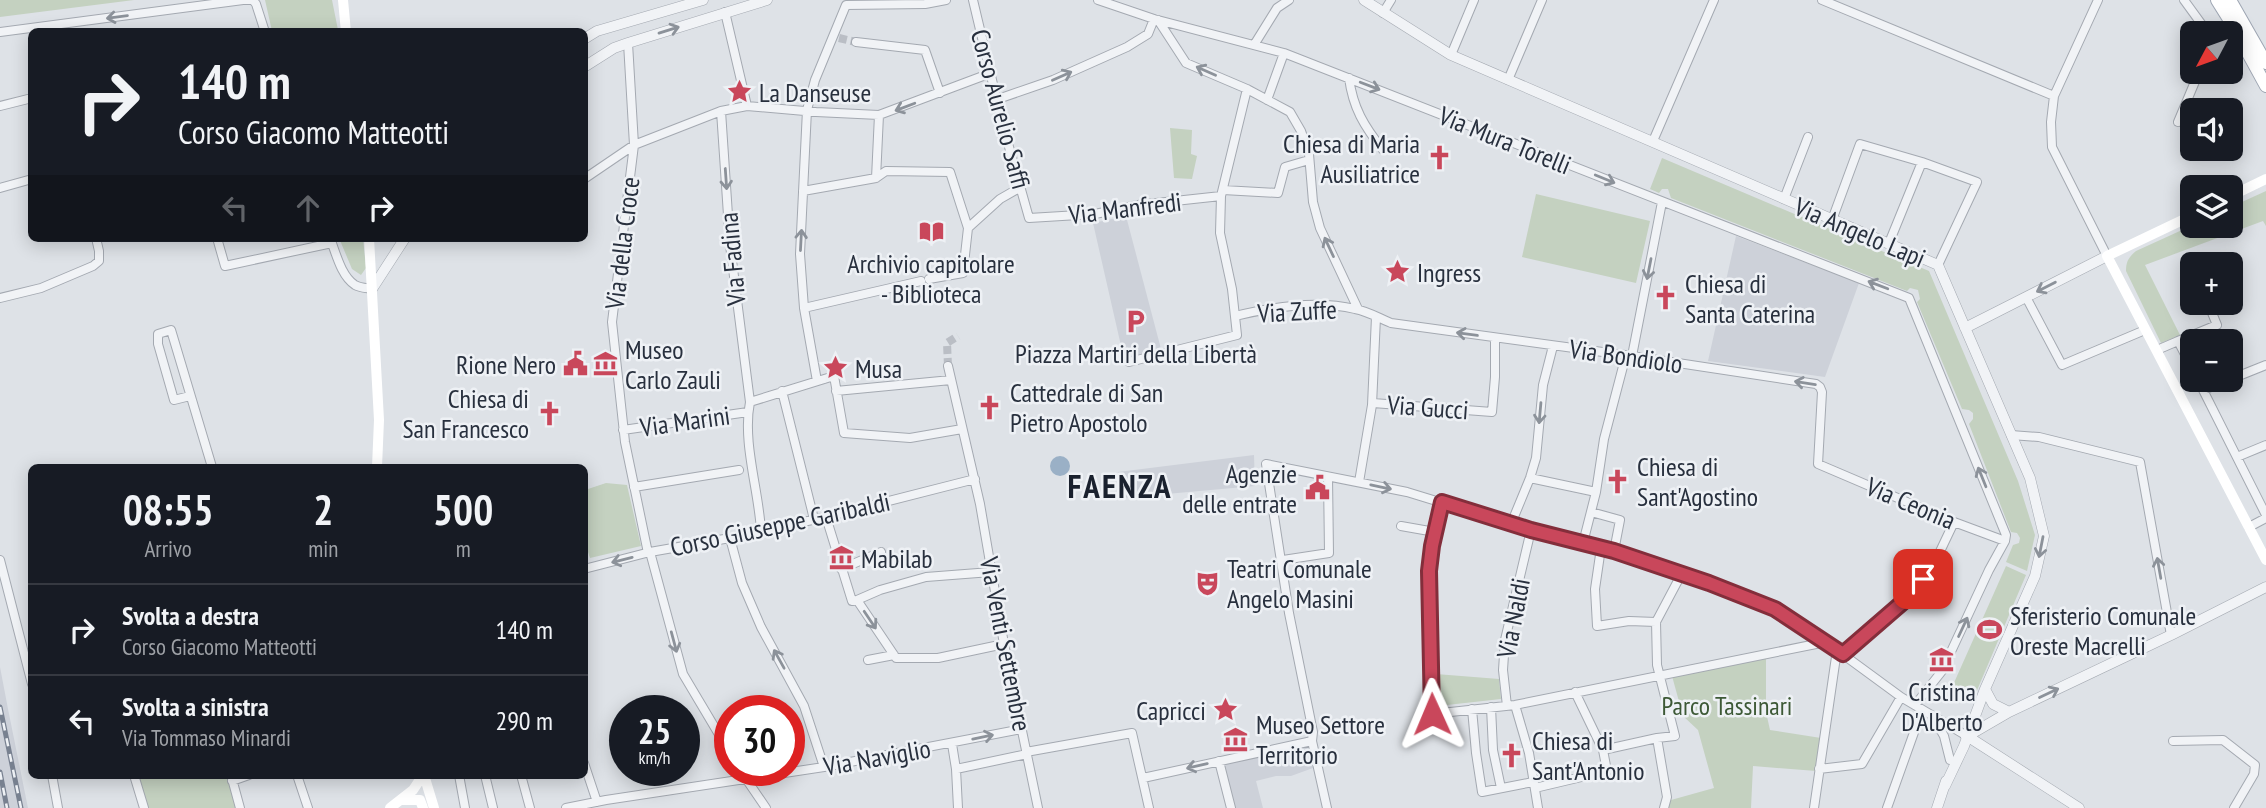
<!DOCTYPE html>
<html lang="it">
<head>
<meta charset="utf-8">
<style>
	body { margin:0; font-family:"PT Sans Narrow",sans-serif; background:#242831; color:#f1f3f6; height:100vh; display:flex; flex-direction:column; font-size:26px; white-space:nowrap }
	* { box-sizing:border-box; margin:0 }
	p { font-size:23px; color:#9ea1a6 }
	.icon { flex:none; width:38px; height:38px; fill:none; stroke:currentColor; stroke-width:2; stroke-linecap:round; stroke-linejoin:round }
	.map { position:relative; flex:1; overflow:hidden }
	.details { position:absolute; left:28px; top:464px; width:560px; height:315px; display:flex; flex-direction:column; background:#171b24; border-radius:10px; box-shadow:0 4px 18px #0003 }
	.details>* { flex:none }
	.hud { position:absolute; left:28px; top:28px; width:560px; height:214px; border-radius:10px; box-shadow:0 4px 18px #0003; background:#171b24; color:#f1f3f6; overflow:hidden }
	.needle { width:46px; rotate:229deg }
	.tools { position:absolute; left:2180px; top:21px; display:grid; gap:14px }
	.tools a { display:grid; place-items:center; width:63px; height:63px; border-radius:10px; background:#171b24; box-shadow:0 4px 18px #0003; font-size:35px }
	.speed { position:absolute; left:609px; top:695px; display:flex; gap:14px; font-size:35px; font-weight:700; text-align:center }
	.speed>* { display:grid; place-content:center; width:91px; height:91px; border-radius:50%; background:#171b24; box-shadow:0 4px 18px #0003; line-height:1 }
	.speed small { font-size:18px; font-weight:400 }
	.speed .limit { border:10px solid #d22; background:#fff; color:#111 }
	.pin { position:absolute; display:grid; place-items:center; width:60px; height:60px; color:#fff; margin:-30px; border-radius:14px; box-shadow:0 4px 10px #0006 }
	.me { position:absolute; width:77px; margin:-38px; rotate:359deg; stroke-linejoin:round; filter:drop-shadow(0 0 5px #0008) }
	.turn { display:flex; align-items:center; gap:24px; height:147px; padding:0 35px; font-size:32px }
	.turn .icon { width:91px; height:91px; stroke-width:2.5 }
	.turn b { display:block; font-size:49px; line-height:60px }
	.lanes { display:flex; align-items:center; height:66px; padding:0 35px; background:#0003; justify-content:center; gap:35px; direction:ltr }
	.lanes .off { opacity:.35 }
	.eta { display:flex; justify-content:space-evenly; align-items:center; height:119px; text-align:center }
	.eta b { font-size:42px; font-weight:600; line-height:49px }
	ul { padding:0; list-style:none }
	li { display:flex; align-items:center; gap:21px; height:91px; padding:0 35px; border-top:2px solid #363941 }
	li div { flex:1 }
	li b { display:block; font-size:26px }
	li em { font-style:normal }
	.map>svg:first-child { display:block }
	.built { fill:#cdd1d9 }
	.green { fill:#c4d1c0 }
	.water { fill:#9ab0c6 }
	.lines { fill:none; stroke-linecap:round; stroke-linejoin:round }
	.minor-tunnel { stroke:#babec5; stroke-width:8; stroke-dasharray:8 4; stroke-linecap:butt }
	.minor-casing { stroke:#a4a9b1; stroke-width:10 }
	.tertiary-casing { stroke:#a4a9b1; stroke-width:11 }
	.primary-casing { stroke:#9ea6b3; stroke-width:14 }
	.minor { stroke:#f1f3f6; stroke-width:8 }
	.tertiary { stroke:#f1f3f6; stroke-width:10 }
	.secondary { stroke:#fff; stroke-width:10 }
	.primary { stroke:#fff; stroke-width:12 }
	.rail-casing { stroke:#788190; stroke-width:5 }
	.rail { stroke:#eef1f5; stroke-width:2.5; stroke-dasharray:8; stroke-linecap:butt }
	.oneway { stroke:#8c929a }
	.route-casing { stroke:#832e3b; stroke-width:18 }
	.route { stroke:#c9475b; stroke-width:12 }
	.labels { text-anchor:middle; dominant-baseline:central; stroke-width:5; stroke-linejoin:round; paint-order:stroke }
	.poi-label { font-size:26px; fill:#28303e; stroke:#eef1f5; text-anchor:start }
	.street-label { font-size:26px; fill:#28303e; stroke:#eef1f5 }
	.park-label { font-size:26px; fill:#3d5936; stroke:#eef1f5 }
	.district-label { font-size:33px; font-weight:bold; letter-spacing:2px; fill:#1a212e; stroke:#eef1f5 }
</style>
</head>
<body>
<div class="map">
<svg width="2266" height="808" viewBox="0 0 2266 808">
	<rect width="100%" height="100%" fill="#dee2e7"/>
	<path class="built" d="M1126,216L1161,349L1124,359L1093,223Z
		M1736,236L1859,283L1825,377L1708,361Z
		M1254,455L1255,486L1122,498L1118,472Z
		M0,667L8,709L28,808H0Z
		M1308,746L1313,768L1291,776H1276L1256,781L1263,808H1235L1222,762Z"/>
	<path class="green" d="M0,0H134L0,17Z
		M265,0H332L338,30L329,32L272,31Z
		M1170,128L1192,130L1191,154L1197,156L1192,179L1174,178Z
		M1662,158L1929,271L2018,481L2035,535L2027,571L2006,562L2013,545L2019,543L2020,538L2017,533L2011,532L1969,424L1973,419V413L1969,410L1962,409L1917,302L1920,299L1918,290L1910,288L1907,291L1671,198L1668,189H1662L1659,193L1650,189Z
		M2266,191V226L2263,221L2145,265L2180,335L2161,343L2126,271C2126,261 2129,257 2136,251L2193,225L2231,226V207Z
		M1536,194L1650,221L1636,283L1522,257Z
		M339,238H363L366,268L361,275L352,269Z
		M606,483L627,485L641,546L590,558L585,543V490Z
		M2006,566L2026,575L1975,695L1953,685Z
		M1766,656V712L1770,730L1821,738L1816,771L1753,766L1751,808H1668L1671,800L1714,788L1698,730L1683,716L1672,676Z
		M1436,674L1499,679L1501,699L1438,706Z
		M136,775H227L237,808H146Z"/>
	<path class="water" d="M1050 466a10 10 0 1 1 20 0a10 10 0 1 1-20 0Z"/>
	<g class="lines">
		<path class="minor-tunnel" d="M839,38L856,42
			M948,366L947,343L958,336"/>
		<defs>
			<path id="minor" d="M973,0L1002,122L1029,218L1095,214L1138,205L1221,196
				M1098,0L1154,19L1284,53L1909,298L2006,535L2005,541L1989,570L1942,671L1915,705
				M1822,0L2054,96
				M2098,0L2054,96L2051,122L2052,147L2107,256
				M2184,0L2208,33
				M725,12L747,106
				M1383,13L1391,0
				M1158,20L1186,63L1247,89L1290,112L1301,131L1309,154L1313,202L1320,228L1358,309
				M0,32L243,0H253L256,4L265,32
				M856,42L925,50L940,93
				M628,43L634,145L612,322L625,442L648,553
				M1254,45L1277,8L1289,0
				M1451,55L1474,0
				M1349,78C1353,108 1364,126 1383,150
				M1508,80L1542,0
				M998,99L1053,80L1127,47L1148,34L1154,19
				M1267,100L1284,53
				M0,106L32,98
				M721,111L730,245L750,402C742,442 759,491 761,531
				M2178,122L2199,72
				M1653,141L1714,0
				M1922,162L1977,182L1938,265
				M876,178L879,115
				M584,179L634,145L721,111L747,106L816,112L879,115L991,73
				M0,188L32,179
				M1223,190L1278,193L1285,167L1309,160
				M803,191L876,178L886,171L950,172L968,228L963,273L929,279
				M1784,199L1808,137
				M1832,220L1860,144L1922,162L1889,243
				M968,228L1000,199L1021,187
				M217,238L225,266L332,243
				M330,238C336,253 341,276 355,285C360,288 367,288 372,289
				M2190,257L2193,264
				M2026,297L2062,365L2145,330
				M0,298L41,288L93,266L99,261V251L96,238
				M804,308L921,281
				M1235,316C1273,307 1316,300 1355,309C1367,311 1379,318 1391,323L1632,356L1816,384L1820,387L1822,392L1818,464L1954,522L2005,541
				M2178,341L2217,325L2208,303
				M2157,350L2178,341L2193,370
				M1632,356L1662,202
				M1129,362L1237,335L1232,289L1220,233L1221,196L1247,89
				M948,366L980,504L1004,644L1038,808
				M2231,379L2266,365
				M2198,380L2266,515
				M817,381L804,308L800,254L807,110L815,80L846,5L925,4L946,0
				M2203,390L2229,380
				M782,391L814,519
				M836,391L951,380
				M190,396L174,400L158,344V334L171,330L212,467
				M750,402L834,376L844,433L910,438L962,429
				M1373,403L1492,412L1495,377V338
				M623,430L748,412
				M2011,435L2039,437L2140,462L2171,635
				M2237,457L2266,445
				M1530,478L1596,492
				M1359,482L1372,405L1376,317
				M634,487L739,470
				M1442,502L1432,546L1429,571L1432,714L1515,705L1826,642
				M1591,512L1620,520L1614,551
				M826,517L852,601L857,600L896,658H938L1004,644
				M1511,524L1530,478L1536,458L1543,385L1553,346
				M1401,526L1435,532
				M2249,527L2266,518
				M730,538L742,583L761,627L804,706L824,767
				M1583,543L1596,492L1604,439L1626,355
				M1601,548L1595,589L1597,626L1629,621L1656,622
				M650,552L683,674L730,753
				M0,560L32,684
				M1283,560L1329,553L1328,477
				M584,569L650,552L730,538L826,517L975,479
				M841,569L881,552
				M857,600L880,590L926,577L991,572
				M1843,654L1910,596L1935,562L1954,522
				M868,660L894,655
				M1575,692L1603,750
				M1515,705L1529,753L1538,808
				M1507,706L1503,670L1505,640L1531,530
				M1491,707L1493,750L1501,788
				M1472,709L1476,753L1482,792L1533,782
				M1933,717L1944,736L1950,760
				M2173,741L2223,740L2255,765L2254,774L2234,808
				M952,744L956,769L958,808
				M1026,752L1132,733L1149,808
				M1219,761L1231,808
				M584,763L597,802
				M956,769L1027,754
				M1819,769L1862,764L1901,697
				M740,770L766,808
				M52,775L58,808
				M134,775L144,808
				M231,775L240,808
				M297,775L308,808
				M459,775L465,808
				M485,775L493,808
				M521,775L530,808
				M1143,778L1312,741
				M232,781L249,775
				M1535,788L1607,771L1603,750L1657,738
				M566,808L606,800L824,767L1022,729
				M1327,808L1312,741L1313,732L1289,613L1266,464L1407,492L1531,530L1614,551L1709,583L1775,609L1826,642L1901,697L1967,736
				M1664,808L1667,797L1657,738L1675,736L1657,665L1656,622L1682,573
				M1814,808L1837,650
				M1887,808L1922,710"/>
			<path id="tertiary" d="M1364,0L1451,55L1938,265L2030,478L2044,536L2035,576L1985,689L1964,746L1945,786
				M584,39L597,31L703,0
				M584,67L614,48L628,43L767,0
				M372,289L405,238
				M1965,328L2107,256
				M1985,689L1993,704L2009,712
				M1967,736L2079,808
				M1966,737L2009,712L2171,635L2266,587
				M1937,808L1946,781"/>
			<path id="primary" d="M2217,0L2232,24L2266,86
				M2230,0L2266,63"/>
		</defs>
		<use href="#minor" class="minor-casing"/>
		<use href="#tertiary" class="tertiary-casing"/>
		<use href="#primary" class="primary-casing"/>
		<use href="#minor" class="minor"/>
		<use href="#tertiary" class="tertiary"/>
		<path class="secondary" d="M343,0L346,32
			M2231,196L2266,179
			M2193,215L2107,256L2266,560
			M369,238L379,420L377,467
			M424,775L434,808
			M403,800H420L423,808
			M390,808L413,790L423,775"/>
		<use href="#primary" class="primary"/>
		<defs>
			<path id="rail" d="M0,707L21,808
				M0,772L7,808"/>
		</defs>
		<use href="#rail" class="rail-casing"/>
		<use href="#rail" class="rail"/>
	</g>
	<defs><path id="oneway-shaft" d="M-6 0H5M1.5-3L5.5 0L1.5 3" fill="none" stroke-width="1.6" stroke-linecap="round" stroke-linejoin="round" transform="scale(1.75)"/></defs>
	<g class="oneway">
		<use href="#oneway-shaft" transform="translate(117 17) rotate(173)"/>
		<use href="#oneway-shaft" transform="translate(669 30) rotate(-17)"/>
		<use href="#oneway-shaft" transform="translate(1206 71) rotate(-156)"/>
		<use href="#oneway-shaft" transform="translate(1062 76) rotate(-24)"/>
		<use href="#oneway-shaft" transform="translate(1370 86) rotate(21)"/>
		<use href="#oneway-shaft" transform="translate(905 107) rotate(159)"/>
		<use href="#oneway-shaft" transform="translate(726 179) rotate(86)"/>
		<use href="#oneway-shaft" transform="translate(1605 179) rotate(22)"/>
		<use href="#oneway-shaft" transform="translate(801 240) rotate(-87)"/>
		<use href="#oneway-shaft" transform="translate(1329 247) rotate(-115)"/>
		<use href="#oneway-shaft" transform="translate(1649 269) rotate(101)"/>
		<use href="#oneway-shaft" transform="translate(1878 285) rotate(-159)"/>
		<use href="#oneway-shaft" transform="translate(2046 287) rotate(153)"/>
		<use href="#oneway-shaft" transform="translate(1467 334) rotate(-172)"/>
		<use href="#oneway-shaft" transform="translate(1805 383) rotate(-171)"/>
		<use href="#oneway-shaft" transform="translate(1540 413) rotate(95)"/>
		<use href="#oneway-shaft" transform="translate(1982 477) rotate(-112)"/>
		<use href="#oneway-shaft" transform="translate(1381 487) rotate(12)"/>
		<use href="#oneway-shaft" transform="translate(2041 547) rotate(101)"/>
		<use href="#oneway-shaft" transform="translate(622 560) rotate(166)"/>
		<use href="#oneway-shaft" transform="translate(2159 568) rotate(-100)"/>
		<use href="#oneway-shaft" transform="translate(870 620) rotate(56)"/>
		<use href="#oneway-shaft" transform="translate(1963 627) rotate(-65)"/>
		<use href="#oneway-shaft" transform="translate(674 642) rotate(75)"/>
		<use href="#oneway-shaft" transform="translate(779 659) rotate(-119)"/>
		<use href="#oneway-shaft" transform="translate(2049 693) rotate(-25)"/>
		<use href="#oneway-shaft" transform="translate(983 737) rotate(-12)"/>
		<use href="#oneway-shaft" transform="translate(1197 766) rotate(167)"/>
	</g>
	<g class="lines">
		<defs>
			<path id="route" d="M1432,714L1429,571L1432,546L1442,502L1531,530L1614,551L1709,583L1775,609L1843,654L1910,596L1923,579"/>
		</defs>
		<use href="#route" class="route-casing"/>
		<use href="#route" class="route"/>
	</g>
	<defs>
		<symbol id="sight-bare" viewBox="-9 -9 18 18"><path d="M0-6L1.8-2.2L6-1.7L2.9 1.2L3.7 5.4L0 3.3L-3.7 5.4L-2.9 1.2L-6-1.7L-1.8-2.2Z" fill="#c9475b" stroke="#eef1f5" stroke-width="2.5" paint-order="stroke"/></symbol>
		<symbol id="church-bare" viewBox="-9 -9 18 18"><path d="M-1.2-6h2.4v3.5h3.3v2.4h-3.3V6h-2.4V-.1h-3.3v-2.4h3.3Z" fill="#c9475b" stroke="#eef1f5" stroke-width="2.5" paint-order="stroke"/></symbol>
		<symbol id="library-bare" viewBox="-9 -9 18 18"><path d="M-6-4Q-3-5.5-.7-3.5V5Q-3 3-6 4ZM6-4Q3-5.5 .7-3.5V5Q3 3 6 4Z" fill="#c9475b" stroke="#eef1f5" stroke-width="2.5" paint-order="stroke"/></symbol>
		<symbol id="parking-bare" viewBox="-9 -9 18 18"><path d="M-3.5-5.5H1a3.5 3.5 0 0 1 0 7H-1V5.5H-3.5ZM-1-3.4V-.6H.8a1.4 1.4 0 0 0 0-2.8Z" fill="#c9475b" stroke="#eef1f5" stroke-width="2.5" paint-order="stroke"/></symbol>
		<symbol id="civic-bare" viewBox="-9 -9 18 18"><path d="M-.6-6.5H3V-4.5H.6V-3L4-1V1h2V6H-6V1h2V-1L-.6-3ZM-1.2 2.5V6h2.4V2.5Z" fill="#c9475b" stroke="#eef1f5" stroke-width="2.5" paint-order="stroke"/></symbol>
		<symbol id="museum-bare" viewBox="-9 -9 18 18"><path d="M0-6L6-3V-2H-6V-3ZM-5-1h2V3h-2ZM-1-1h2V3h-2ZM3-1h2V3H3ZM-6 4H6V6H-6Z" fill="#c9475b" stroke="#eef1f5" stroke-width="2.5" paint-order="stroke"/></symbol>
		<symbol id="theatre-bare" viewBox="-9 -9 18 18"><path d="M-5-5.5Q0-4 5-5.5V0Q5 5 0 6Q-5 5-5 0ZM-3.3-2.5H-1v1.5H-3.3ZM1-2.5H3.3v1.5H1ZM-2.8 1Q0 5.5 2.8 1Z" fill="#c9475b" stroke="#eef1f5" stroke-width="2.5" paint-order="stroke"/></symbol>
		<symbol id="stadium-bare" viewBox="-9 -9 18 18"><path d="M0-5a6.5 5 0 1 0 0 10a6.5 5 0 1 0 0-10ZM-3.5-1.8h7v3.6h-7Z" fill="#c9475b" stroke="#eef1f5" stroke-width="2.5" paint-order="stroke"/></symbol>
	</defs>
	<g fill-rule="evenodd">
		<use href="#sight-bare" x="722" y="74" width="35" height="35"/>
		<use href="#church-bare" x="1422" y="140" width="35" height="35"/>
		<use href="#library-bare" x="914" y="214" width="35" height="35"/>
		<use href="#sight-bare" x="1380" y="254" width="35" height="35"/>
		<use href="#church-bare" x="1648" y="280" width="35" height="35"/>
		<use href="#parking-bare" x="1118" y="304" width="35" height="35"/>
		<use href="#civic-bare" x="558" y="346" width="35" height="35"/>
		<use href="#museum-bare" x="588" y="346" width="35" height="35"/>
		<use href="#sight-bare" x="818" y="350" width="35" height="35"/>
		<use href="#church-bare" x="972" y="390" width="35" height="35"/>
		<use href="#church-bare" x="532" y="396" width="35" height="35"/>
		<use href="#church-bare" x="1600" y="464" width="35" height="35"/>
		<use href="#civic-bare" x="1300" y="470" width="35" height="35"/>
		<use href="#museum-bare" x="824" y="540" width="35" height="35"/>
		<use href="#theatre-bare" x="1190" y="566" width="35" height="35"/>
		<use href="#stadium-bare" x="1972" y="612" width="35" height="35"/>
		<use href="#museum-bare" x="1924" y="642" width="35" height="35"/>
		<use href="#sight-bare" x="1208" y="692" width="35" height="35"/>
		<use href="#museum-bare" x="1218" y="722" width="35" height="35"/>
		<use href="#church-bare" x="1494" y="738" width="35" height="35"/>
	</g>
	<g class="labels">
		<g class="poi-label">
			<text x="759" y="92">La Danseuse</text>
			<text x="1420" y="143" text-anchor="end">Chiesa di Maria<tspan x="1420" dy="30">Ausiliatrice</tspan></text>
			<text x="931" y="263" text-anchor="middle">Archivio capitolare<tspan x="931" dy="30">- Biblioteca</tspan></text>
			<text x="1417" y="272">Ingress</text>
			<text x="1685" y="283">Chiesa di<tspan x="1685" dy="30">Santa Caterina</tspan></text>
			<text x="625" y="349">Museo<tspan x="625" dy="30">Carlo Zauli</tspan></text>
			<text x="1136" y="353" text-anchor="middle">Piazza Martiri della Libertà</text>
			<text x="556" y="364" text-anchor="end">Rione Nero</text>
			<text x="855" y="368">Musa</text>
			<text x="1010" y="392">Cattedrale di San<tspan x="1010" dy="30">Pietro Apostolo</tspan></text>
			<text x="529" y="398" text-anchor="end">Chiesa di<tspan x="529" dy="30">San Francesco</tspan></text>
			<text x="1637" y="466">Chiesa di<tspan x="1637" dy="30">Sant'Agostino</tspan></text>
			<text x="1297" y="473" text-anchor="end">Agenzie<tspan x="1297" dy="30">delle entrate</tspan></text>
			<text x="861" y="558">Mabilab</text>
			<text x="1227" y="568">Teatri Comunale<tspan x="1227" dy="30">Angelo Masini</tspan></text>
			<text x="2010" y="615">Sferisterio Comunale<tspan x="2010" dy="30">Oreste Macrelli</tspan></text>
			<text x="1942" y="691" text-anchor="middle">Cristina<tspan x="1942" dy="30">D'Alberto</tspan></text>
			<text x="1206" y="710" text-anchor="end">Capricci</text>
			<text x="1256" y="724">Museo Settore<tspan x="1256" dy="30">Territorio</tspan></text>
			<text x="1532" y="740">Chiesa di<tspan x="1532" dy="30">Sant'Antonio</tspan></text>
		</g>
		<g class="street-label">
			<text transform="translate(1001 109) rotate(75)">Corso Aurelio Saffi</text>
			<text transform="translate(1505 140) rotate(22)">Via Mura Torelli</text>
			<text transform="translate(1125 208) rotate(-7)">Via Manfredi</text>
			<text transform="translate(1860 232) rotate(23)">Via Angelo Lapi</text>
			<text transform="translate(622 243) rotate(-83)">Via della Croce</text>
			<text transform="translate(732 259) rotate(-95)">Via Fadina</text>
			<text transform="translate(1297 311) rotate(-3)">Via Zuffe</text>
			<text transform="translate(1626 356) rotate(8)">Via Bondiolo</text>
			<text transform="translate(1428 407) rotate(4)">Via Gucci</text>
			<text transform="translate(685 421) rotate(-8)">Via Marini</text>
			<text transform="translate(1911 503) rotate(23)">Via Ceonia</text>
			<text transform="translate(780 524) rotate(-12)">Corso Giuseppe Garibaldi</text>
			<text transform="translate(1513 618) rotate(-79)">Via Naldi</text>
			<text transform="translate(1006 644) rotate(79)">Via Venti Settembre</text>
			<text transform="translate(877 757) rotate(-10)">Via Naviglio</text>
		</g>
		<g class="park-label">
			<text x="1727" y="705">Parco Tassinari</text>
		</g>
		<g class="district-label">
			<text x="1120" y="485">FAENZA</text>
		</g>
	</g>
</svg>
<div class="tools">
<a><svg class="needle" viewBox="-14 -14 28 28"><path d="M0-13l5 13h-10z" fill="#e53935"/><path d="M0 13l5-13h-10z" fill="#9ea1a6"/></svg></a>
<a><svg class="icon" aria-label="sound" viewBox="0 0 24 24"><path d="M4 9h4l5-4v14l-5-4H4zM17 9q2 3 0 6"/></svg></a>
<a><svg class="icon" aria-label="layers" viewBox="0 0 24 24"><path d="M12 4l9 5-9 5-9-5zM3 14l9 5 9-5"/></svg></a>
<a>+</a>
<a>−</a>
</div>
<div class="speed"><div>25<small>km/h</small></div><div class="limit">30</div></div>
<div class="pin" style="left:1923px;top:579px;background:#d93025"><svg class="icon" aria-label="arrive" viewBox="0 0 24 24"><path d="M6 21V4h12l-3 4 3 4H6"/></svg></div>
<svg class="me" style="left:1432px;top:714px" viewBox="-20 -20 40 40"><path d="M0-17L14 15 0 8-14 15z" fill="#c9475b" stroke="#fff" stroke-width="4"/></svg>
<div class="hud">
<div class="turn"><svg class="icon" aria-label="right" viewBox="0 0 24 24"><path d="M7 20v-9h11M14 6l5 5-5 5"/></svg><div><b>140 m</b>Corso Giacomo Matteotti</div></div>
<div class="lanes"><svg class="icon off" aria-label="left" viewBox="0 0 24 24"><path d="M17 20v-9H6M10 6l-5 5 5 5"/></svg><svg class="icon off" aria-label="ahead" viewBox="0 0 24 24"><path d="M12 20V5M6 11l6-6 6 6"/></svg><svg class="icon" aria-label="right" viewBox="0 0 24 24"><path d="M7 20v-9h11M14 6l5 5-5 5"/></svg></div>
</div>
<section class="details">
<div class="eta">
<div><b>08:55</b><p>Arrivo</p></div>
<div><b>2</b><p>min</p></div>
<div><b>500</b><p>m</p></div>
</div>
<ul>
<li><svg class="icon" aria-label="right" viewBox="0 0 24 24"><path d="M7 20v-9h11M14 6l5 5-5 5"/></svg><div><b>Svolta a destra</b><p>Corso Giacomo Matteotti</p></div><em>140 m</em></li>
<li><svg class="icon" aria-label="left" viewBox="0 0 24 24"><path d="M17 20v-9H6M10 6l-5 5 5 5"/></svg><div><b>Svolta a sinistra</b><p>Via Tommaso Minardi</p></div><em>290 m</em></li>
</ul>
</section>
</div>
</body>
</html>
